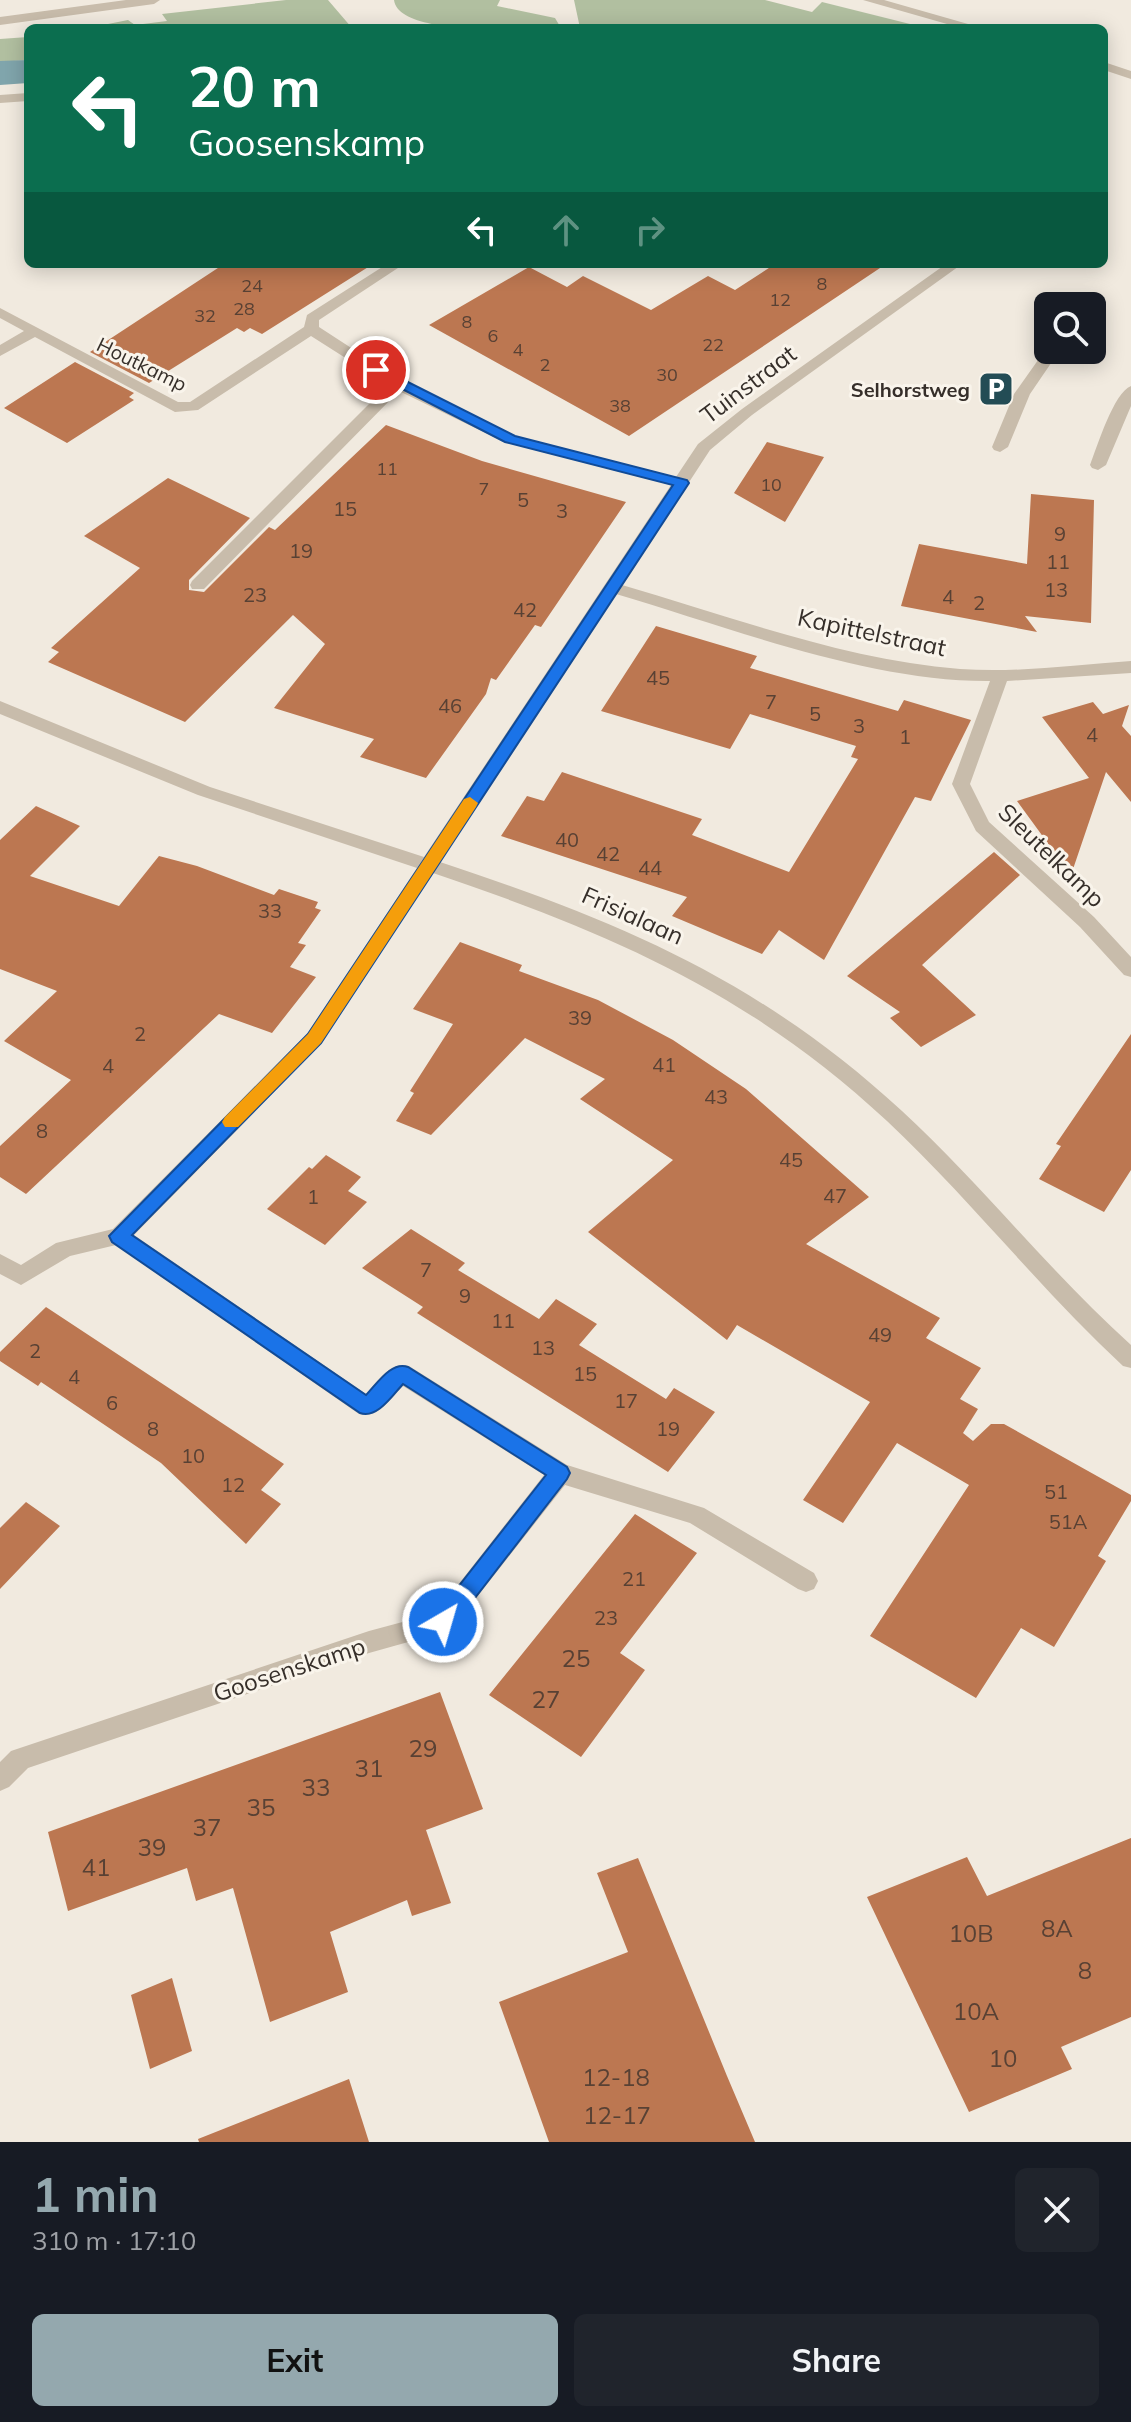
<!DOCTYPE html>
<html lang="en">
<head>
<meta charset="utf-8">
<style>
	body { margin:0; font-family:Mulish,sans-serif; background:#20242c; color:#f1f3f6; height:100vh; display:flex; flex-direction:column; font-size:30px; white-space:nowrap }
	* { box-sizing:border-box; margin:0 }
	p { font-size:26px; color:#9ea1a6 }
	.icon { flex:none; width:44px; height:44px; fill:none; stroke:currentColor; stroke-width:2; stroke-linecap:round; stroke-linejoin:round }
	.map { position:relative; height:2142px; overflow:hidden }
	.side { display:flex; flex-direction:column; background:#171b24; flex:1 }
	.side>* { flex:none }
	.top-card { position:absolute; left:24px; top:24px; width:1084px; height:244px; border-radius:12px; box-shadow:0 4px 20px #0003; background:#0b6e4f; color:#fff; overflow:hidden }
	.buttons { position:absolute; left:1034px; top:292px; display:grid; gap:16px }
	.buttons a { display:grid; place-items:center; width:72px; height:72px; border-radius:12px; background:#171b24; box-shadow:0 4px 20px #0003; font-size:40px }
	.pin { position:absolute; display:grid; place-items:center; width:68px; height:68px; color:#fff; margin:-34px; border:4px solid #fff; border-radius:50%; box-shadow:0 2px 8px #0007 }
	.me { position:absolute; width:88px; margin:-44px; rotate:38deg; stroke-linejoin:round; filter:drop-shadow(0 0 6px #0008) }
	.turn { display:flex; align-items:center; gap:28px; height:168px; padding:0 32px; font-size:36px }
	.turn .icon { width:104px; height:104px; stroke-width:2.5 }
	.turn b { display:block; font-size:56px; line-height:68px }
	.lanes { display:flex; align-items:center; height:76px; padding:0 32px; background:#0003; justify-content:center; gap:40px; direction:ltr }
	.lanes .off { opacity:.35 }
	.round { display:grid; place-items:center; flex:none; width:84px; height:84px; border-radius:12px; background:#20242c }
	.head { display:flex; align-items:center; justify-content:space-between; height:136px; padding:0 32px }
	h1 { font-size:48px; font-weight:700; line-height:60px; color:#94a8ae }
	.button { display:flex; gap:16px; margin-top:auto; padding:16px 32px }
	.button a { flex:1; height:92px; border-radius:12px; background:#94a8ae; color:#111; font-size:32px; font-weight:700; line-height:92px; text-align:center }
	.button a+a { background:#20242c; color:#f1f3f6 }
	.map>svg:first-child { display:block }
	.green { fill:#b1bfa0 }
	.water { fill:#80a5ac }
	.building { fill:#bc7751 }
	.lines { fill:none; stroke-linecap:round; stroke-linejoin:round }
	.minor { fill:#c8bcab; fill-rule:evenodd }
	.route { fill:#1a73e8; stroke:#114b97; stroke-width:2 }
	.slow { fill:#f59e0b }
	.labels { text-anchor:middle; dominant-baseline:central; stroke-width:6; stroke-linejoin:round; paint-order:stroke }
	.far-number-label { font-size:18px; fill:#584134 }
	.far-street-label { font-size:20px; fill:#362f2a; stroke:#f9f4eb }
	.far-poi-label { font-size:20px; font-weight:bold; fill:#362f2a; stroke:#f9f4eb; text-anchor:end }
	.number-label { font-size:20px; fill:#584134 }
	.street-label { font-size:24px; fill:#362f2a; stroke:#f9f4eb }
	.near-number-label { font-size:24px; fill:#584134 }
</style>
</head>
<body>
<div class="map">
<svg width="1131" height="2142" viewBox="0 0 1131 2142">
	<rect width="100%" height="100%" fill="#f1eadf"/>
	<path class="green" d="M286,0H328L352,28H88L128,20L135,25L167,21L162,14Z
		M394,0H500L497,6L555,18L561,28C531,28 399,38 394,0Z
		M574,0H765L812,12L822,2L922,27L580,28Z
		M28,37V60L0,62V39Z"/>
	<path class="water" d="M28,60V83L0,85V61Z"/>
	<path class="building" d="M224,264H373L262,334L250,328L244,332L237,328L149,383L90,352Z
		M775,264H886L629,436L429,325L529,267L567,287L583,276L651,310L708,276L735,290Z
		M75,362L134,393L129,397L134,400L67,443L4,408Z
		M386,425L482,461L626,502L541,627L535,625L496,680L491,678L486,694L426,778L360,757L374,739L274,708L325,644L293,615L185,722L48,662L59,652L51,648L140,568L84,536L168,478L250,518L189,580V590L204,592L269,527L275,530Z
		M767,442L824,457L785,522L734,493Z
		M1031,494L1094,500L1091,623L1025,616L1037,632L901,606L919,544L1027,564Z
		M656,626L757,656L750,668L898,711L904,700L971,720L931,801L915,797L824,960L779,930L762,954L672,916L687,897L501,836L527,796L544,801L562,772L702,819L692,835L789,872L858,759L851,757L856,746L750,714L730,749L601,711Z
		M1093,702L1103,714L1129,705L1122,726L1131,736V802L1106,772L1071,875L1017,801L1089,778L1042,717Z
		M36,806L80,826L30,876L119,906L159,856L197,866L274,895L279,889L318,902L315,908L321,910L298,943L306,945L290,967L316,977L272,1033L219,1014L26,1194L0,1177V1146L71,1080L4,1041L57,991L0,969V840Z
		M994,852L1020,875L922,965L976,1015L921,1047L890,1018L900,1012L847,976Z
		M460,942L522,965L519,971L598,1000L673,1040L746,1089L869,1197L806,1244L940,1318L926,1338L981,1368L960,1399L978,1409L963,1433L973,1441L991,1424H1004L1131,1495V1501L1098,1556L1106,1561L1054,1647L1021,1628L976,1698L870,1636L969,1485L897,1443L843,1523L803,1500L870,1402L737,1325L727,1340L588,1232L673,1160L580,1099L605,1079L525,1038L431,1135L396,1121L414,1093L410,1091L453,1024L413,1009Z
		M1131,1034V1170L1104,1212L1039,1179L1061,1146L1056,1144Z
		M326,1155L361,1177L348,1191L367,1202L325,1245L267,1209L309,1167L312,1169Z
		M411,1229L465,1263L458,1270L539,1319L556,1299L597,1324L579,1345L666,1399L674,1388L715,1412L668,1472L417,1313L423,1307L362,1268Z
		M46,1307L284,1464L261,1490L281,1504L246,1544L161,1463L41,1382L38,1386L0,1361V1352Z
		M26,1502L60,1526L0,1589V1528Z
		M635,1514L697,1553L620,1653L645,1670L581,1757L489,1695Z
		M440,1692L483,1809L426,1830L451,1903L412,1916L407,1900L330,1932L348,1992L270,2022L233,1888L196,1901L187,1868L68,1911L48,1832Z
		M1131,1838V2017L1061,2047L1072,2069L969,2112L867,1897L967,1857L987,1896Z
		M638,1858L727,2076L755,2142H549L499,2002L628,1952L597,1873Z
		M172,1978L192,2051L150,2069L131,1995Z
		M349,2079L369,2142H199L198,2139Z"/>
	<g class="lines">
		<path class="minor" d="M126,0H160L154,4L0,25V17Z
			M863,0H884L982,28H961Z
			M1104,62L1131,71V79L1104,70Z
			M28,93V101L0,103V95Z
			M387,264H404L319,320V327L402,381L516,436L676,477L698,444L742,409L946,264H962L752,415L710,450L622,585C732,617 845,660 960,669C1017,673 1074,665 1131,661V673L1007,681L970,784L989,822L1094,917L1131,957V977L1124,975L1080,927L976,831L952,784L990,681C869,682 731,628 616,594L440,862C620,922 760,980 902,1111C982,1185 1050,1272 1131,1345V1368L1123,1366C1040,1289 970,1199 887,1121C748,992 610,933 433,873L321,1044L134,1235L366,1394C377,1382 391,1360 409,1366L567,1465L704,1508L814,1573L818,1581L814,1589L806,1592L798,1589L690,1523L565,1485L451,1630L369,1653L28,1768L9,1787L0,1791V1762L11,1751L369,1631L436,1613L544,1475L403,1386C391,1398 377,1420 359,1414L116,1245L70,1256L21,1285L0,1274V1254L21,1265L56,1243L113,1229L307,1034L417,868L198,795L0,714V701L210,787L424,857L671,485L504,442L399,391L204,589H192L190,585L192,581L388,385L311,336L198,410L175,412L35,337L0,356V345L24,331L0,318V308L178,402H190L304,327L307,315Z
			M1048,346V350H1060L1030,394L1008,447L1000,452L994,450L992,447L1014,394Z
			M1131,386V406L1106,465L1098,470L1092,468L1090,465C1097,447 1114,392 1131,386Z"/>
	</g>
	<path class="route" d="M376,366L515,436L687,480L689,483L321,1043L132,1235L366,1395C377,1384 391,1361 408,1367L567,1467L570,1473L567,1479L451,1629L443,1632L436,1629L433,1622L436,1615L546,1475L403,1384C392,1396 377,1419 360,1413L112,1242L109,1236L308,1034L673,485L505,442L371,373L369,370Z"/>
	<path class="slow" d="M470,797L478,803L476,807L321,1043L238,1127H225L222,1122L225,1117L308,1034L464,799Z"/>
	<defs>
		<symbol id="parking-square" viewBox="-11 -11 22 22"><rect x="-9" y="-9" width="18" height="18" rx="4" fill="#234c55" stroke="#f9f4eb"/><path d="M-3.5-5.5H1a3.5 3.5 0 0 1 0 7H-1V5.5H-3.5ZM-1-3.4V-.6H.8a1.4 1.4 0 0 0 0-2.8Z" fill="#fff"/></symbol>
	</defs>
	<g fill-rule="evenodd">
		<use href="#parking-square" x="976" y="369" width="40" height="40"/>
	</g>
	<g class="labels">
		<g class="far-number-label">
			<text x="822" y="283">8</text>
			<text x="252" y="285">24</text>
			<text x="780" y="299">12</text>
			<text x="244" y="308">28</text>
			<text x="205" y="315">32</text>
			<text x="467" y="321">8</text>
			<text x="493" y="335">6</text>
			<text x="713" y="344">22</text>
			<text x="518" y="349">4</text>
			<text x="545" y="364">2</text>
			<text x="667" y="374">30</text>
			<text x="620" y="405">38</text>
			<text x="387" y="468">11</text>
			<text x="771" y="484">10</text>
			<text x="484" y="488">7</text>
		</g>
		<g class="far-street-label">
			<text transform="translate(142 364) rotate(26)">Houtkamp</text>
		</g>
		<g class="far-poi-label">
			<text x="970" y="389">Selhorstweg</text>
		</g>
		<g class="number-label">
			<text x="523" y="499">5</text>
			<text x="345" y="508">15</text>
			<text x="562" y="510">3</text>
			<text x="1060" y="533">9</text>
			<text x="301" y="550">19</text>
			<text x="1058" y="561">11</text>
			<text x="1056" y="589">13</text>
			<text x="255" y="594">23</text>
			<text x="948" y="596">4</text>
			<text x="979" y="602">2</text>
			<text x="525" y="609">42</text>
			<text x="658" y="677">45</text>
			<text x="771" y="701">7</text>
			<text x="450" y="705">46</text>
			<text x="815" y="713">5</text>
			<text x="859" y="725">3</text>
			<text x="1092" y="734">4</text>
			<text x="905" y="736">1</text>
			<text x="567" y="839">40</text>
			<text x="608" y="853">42</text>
			<text x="650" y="867">44</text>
			<text x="270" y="910">33</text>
			<text x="580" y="1017">39</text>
			<text x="140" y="1033">2</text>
			<text x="664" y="1064">41</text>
			<text x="108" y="1065">4</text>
			<text x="716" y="1096">43</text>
			<text x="42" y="1130">8</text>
			<text x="791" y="1159">45</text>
			<text x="835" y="1195">47</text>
			<text x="313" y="1196">1</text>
			<text x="426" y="1269">7</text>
			<text x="465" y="1295">9</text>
			<text x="503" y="1320">11</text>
			<text x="880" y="1334">49</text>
			<text x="543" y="1347">13</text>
			<text x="35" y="1350">2</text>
			<text x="585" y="1373">15</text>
			<text x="74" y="1376">4</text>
			<text x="626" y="1400">17</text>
			<text x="112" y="1402">6</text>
			<text x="153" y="1428">8</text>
			<text x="668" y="1428">19</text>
			<text x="193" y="1455">10</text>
			<text x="233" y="1484">12</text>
			<text x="1056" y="1491">51</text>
			<text x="1068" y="1521">51A</text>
			<text x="634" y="1578">21</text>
			<text x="606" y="1617">23</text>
		</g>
		<g class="street-label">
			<text transform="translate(748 384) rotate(-37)">Tuinstraat</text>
			<text transform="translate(872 632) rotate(12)">Kapittelstraat</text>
			<text transform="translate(1052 855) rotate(44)">Sleutelkamp</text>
			<text transform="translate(633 915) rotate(24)">Frisialaan</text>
			<text transform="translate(289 1669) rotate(-18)">Goosenskamp</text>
		</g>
		<g class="near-number-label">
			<text x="576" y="1658">25</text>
			<text x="546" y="1699">27</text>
			<text x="423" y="1748">29</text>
			<text x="369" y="1768">31</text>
			<text x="316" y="1787">33</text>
			<text x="261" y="1807">35</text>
			<text x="207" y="1827">37</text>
			<text x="152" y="1847">39</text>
			<text x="96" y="1867">41</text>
			<text x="1057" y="1928">8A</text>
			<text x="971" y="1933">10B</text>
			<text x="1085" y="1970">8</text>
			<text x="976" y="2011">10A</text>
			<text x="1003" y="2058">10</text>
			<text x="616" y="2077">12-18</text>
			<text x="617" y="2115">12-17</text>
		</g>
	</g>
</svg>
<div class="buttons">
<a><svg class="icon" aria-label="search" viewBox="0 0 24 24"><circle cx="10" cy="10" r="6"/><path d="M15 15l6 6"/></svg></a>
</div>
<div class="pin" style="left:376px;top:370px;background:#d93025"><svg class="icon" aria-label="arrive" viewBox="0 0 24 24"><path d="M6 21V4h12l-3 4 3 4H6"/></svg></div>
<svg class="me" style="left:443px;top:1622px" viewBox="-20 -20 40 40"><circle r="17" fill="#1a73e8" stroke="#fff" stroke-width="3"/><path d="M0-11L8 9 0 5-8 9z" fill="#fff"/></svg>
<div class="top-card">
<div class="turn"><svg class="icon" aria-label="left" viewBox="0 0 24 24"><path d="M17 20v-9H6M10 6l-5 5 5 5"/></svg><div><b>20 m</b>Goosenskamp</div></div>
<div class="lanes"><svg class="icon" aria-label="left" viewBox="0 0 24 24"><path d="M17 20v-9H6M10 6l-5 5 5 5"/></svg><svg class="icon off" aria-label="ahead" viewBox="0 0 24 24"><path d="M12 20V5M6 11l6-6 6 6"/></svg><svg class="icon off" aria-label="right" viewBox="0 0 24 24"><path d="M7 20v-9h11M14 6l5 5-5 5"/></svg></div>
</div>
</div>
<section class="side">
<div class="head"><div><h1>1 min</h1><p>310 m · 17:10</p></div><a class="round"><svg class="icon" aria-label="close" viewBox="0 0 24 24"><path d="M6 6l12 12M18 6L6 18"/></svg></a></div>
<div class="button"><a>Exit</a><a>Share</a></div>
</section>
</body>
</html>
